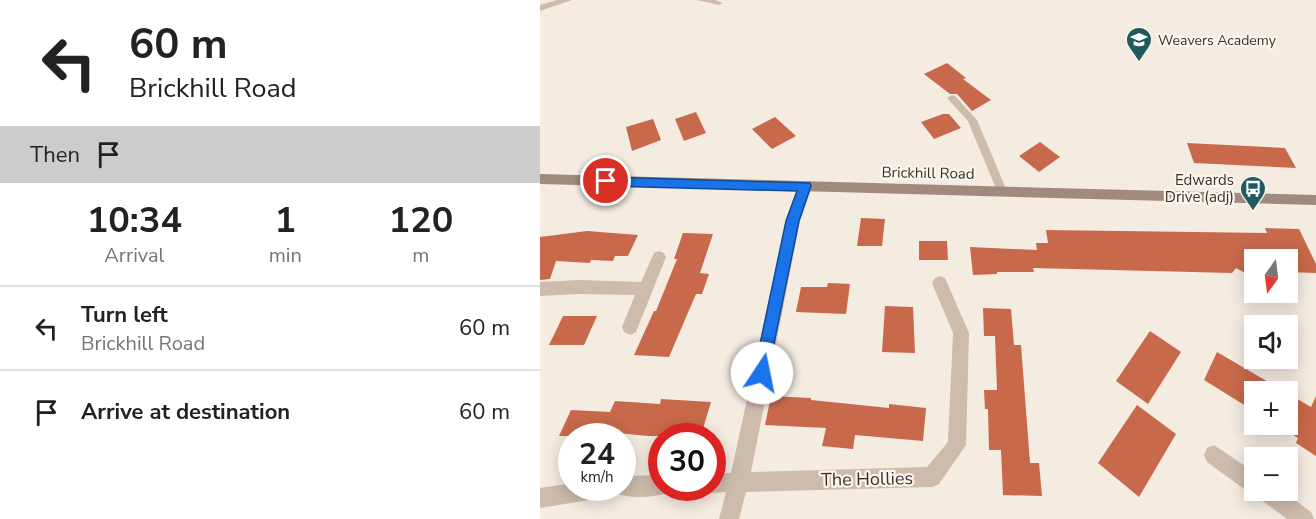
<!DOCTYPE html>
<html lang="en">
<head>
<meta charset="utf-8">
<style>
	body { margin:0; font-family:"Nunito Sans",sans-serif; background:#f6f6f6; color:#222; height:100vh; display:flex; flex-direction:column; font-size:22px; white-space:nowrap }
	* { box-sizing:border-box; margin:0 }
	p { font-size:20px; color:#767676 }
	.icon { flex:none; width:33px; height:33px; fill:none; stroke:currentColor; stroke-width:2; stroke-linecap:round; stroke-linejoin:round }
	.map { position:relative; flex:1; overflow:hidden }
	.side { display:flex; flex-direction:column; background:#fff; width:540px }
	.side>* { flex:none }
	.top-card { background:#fff; color:#222; overflow:hidden }
	.needle { width:39px; rotate:194deg }
	.fabs { position:absolute; left:704px; top:249px; display:grid; gap:12px }
	.fabs a { display:grid; place-items:center; width:54px; height:54px; border-radius:0px; background:#fff; box-shadow:0 3px 15px #0003; font-size:30px }
	.speed { position:absolute; left:18px; top:423px; display:flex; gap:12px; font-size:30px; font-weight:700; text-align:center }
	.speed>* { display:grid; place-content:center; width:78px; height:78px; border-radius:50%; background:#fff; box-shadow:0 3px 15px #0003; line-height:1 }
	.speed small { font-size:15px; font-weight:400 }
	.speed .limit { border:9px solid #d22; background:#fff; color:#111 }
	.pin { position:absolute; display:grid; place-items:center; width:51px; height:51px; color:#fff; margin:-26px; border:3px solid #fff; border-radius:50%; box-shadow:0 2px 6px #0007 }
	.me { position:absolute; width:66px; margin:-33px; rotate:11deg; stroke-linejoin:round; filter:drop-shadow(0 0 4px #0008) }
	.turn { display:flex; align-items:center; gap:21px; height:126px; padding:0 30px; font-size:27px }
	.turn .icon { width:78px; height:78px; stroke-width:2.5 }
	.turn b { display:block; font-size:42px; line-height:51px }
	.then { display:flex; align-items:center; height:57px; padding:0 30px; background:#0003; gap:12px; font-size:22px }
	.eta { display:flex; justify-content:space-evenly; align-items:center; height:102px; text-align:center }
	.eta b { font-size:36px; font-weight:700; line-height:42px }
	ul { padding:0; list-style:none }
	li { display:flex; align-items:center; gap:18px; height:84px; padding:0 30px; border-top:2px solid #e0e0e0 }
	li div { flex:1 }
	li b { display:block; font-size:22px }
	li em { font-style:normal }
	main { display:flex; flex:1; min-height:0 }
	.map>svg:first-child { display:block }
	.building { fill:#c8694b }
	.lines { fill:none; stroke-linecap:round; stroke-linejoin:round }
	.lane { fill:#cdbbac; fill-rule:evenodd }
	.street { fill:#cdbbac; fill-rule:evenodd }
	.secondary { fill:#a18a7d; fill-rule:evenodd }
	.route { fill:#1a73e8; stroke:#114b97; stroke-width:1.5 }
	.labels { text-anchor:middle; dominant-baseline:central; stroke-width:4.5; stroke-linejoin:round; paint-order:stroke }
	.far-poi-label { font-size:14px; fill:#3b302b; stroke:#fbf5ee; text-anchor:start }
	.street-label { font-size:15px; fill:#3b302b; stroke:#fbf5ee }
	.poi-label { font-size:15px; fill:#3b302b; stroke:#fbf5ee; text-anchor:end }
	.near-street-label { font-size:18px; fill:#3b302b; stroke:#fbf5ee }
</style>
</head>
<body>
<main>
<section class="side">
<div class="top-card">
<div class="turn"><svg class="icon" aria-label="left" viewBox="0 0 24 24"><path d="M17 20v-9H6M10 6l-5 5 5 5"/></svg><div><b>60 m</b>Brickhill Road</div></div>
<div class="then">Then<svg class="icon" aria-label="arrive" viewBox="0 0 24 24"><path d="M6 21V4h12l-3 4 3 4H6"/></svg></div>
</div>
<div class="eta">
<div><b>10:34</b><p>Arrival</p></div>
<div><b>1</b><p>min</p></div>
<div><b>120</b><p>m</p></div>
</div>
<ul>
<li><svg class="icon" aria-label="left" viewBox="0 0 24 24"><path d="M17 20v-9H6M10 6l-5 5 5 5"/></svg><div><b>Turn left</b><p>Brickhill Road</p></div><em>60 m</em></li>
<li><svg class="icon" aria-label="arrive" viewBox="0 0 24 24"><path d="M6 21V4h12l-3 4 3 4H6"/></svg><div><b>Arrive at destination</b></div><em>60 m</em></li>
</ul>
</section>
<div class="map">
<svg width="776" height="519" viewBox="0 0 776 519">
	<rect width="100%" height="100%" fill="#f4ebe1"/>
	<path class="building" d="M407,63L426,78L423,79L451,100L432,111L417,94H410L384,74Z
		M156,112L166,133L144,141L135,119Z
		M403,114H409L421,128L394,139L381,122Z
		M235,117L256,136L232,149L212,129Z
		M113,119L121,140L92,151L86,127Z
		M500,142L520,157L499,172L479,156Z
		M647,143L745,148L756,168L654,163Z
		M321,218L345,219L342,246H317Z
		M725,228L759,229L776,264V273L747,272V260H714V278L696,268L692,273L493,268L494,272H457V274L433,275L430,247L497,250L496,243H508L506,230L727,233Z
		M47,231L98,235L88,256H75L73,261L51,260L50,263L16,261L10,279L0,280V237Z
		M143,233L173,234L160,273L169,274L162,294H156L129,357L94,355L114,311H116L137,259H134Z
		M379,241H407L408,260H379Z
		M288,283L310,284L306,314L256,312L261,287H287Z
		M345,306L373,307L375,353L342,352Z
		M443,308L471,309L474,345H481L490,463H499L502,496L463,495L461,450H449L448,409H445L444,390H457L455,336H444Z
		M23,316H57L44,345H9Z
		M610,331L641,352L608,404L576,381Z
		M677,352L730,383L744,392H714V411L664,380Z
		M747,393L771,407L776,396V456L756,443L758,438L736,424H747Z
		M231,396L271,398V400L349,408V404L386,408L383,441L315,435L313,449L282,446L286,428L225,425Z
		M121,399L171,402L162,432L136,431L134,436H108L57,431L54,436H19L31,410L70,412L75,401L120,404Z
		M597,405L636,434L599,497L558,463Z"/>
	<g class="lines">
		<path class="lane" d="M157,0H175L183,3L179,5Z
			M412,95L415,96L437,120L467,191L466,194L462,195L457,191L428,121L407,98Z"/>
		<path class="street" d="M17,0H32L0,11V5Z
			M265,181L272,186L260,221L211,472L387,467L408,442L413,333L392,283L395,278L400,276L405,278L429,333L426,445L399,484L392,487L206,492L199,519H179L186,492L172,493L164,488H172V473H191L246,221L258,186Z
			M119,251L124,253L126,257L96,332L90,335L84,332L82,327L95,295L39,294L0,296V282L39,280L101,282L114,253Z
			M674,445L714,472V490H742L771,512L774,519H747L717,497L715,493L707,491L667,462L664,455L667,448Z
			M122,475V488H131L129,492C115,498 89,499 75,493L73,488H82V476Z
			M32,483V488H71L68,495L61,498L0,508V488Z"/>
		<path class="secondary" d="M0,174L776,195V205L0,184Z"/>
	</g>
	<path class="route" d="M66,177L270,183L271,186L259,221L227,378L222,381L216,378L214,373L246,221L257,191L66,186L60,181Z"/>
	<defs>
		<symbol id="school-pin" viewBox="-11 -11 22 30"><path d="M0 17L-7.5 6A9.5 9.5 0 1 1 7.5 6Z" fill="#1f5a5e" stroke="#fbf5ee"/><path d="M0-5L7-2L0 1L-7-2ZM-4 1L0 2.5L4 1V4Q0 6-4 4Z" fill="#fff"/></symbol>
		<symbol id="bus-pin" viewBox="-11 -11 22 30"><path d="M0 17L-7.5 6A9.5 9.5 0 1 1 7.5 6Z" fill="#1f5a5e" stroke="#fbf5ee"/><path d="M-5-6H5V4H4V6H2V4H-2V6H-4V4H-5ZM-3.5-4V0h7V-4ZM-3.5 1.2v1.5H-2V1.2ZM2 1.2v1.5H3.5V1.2Z" fill="#fff"/></symbol>
	</defs>
	<g fill-rule="evenodd">
		<use href="#school-pin" x="584" y="25" width="30" height="40"/>
		<use href="#bus-pin" x="698" y="174" width="30" height="40"/>
	</g>
	<g class="labels">
		<g class="far-poi-label">
			<text x="618" y="40">Weavers Academy</text>
		</g>
		<g class="street-label">
			<text transform="translate(388 173) rotate(1)">Brickhill Road</text>
		</g>
		<g class="poi-label">
			<text x="694" y="180">Edwards<tspan x="694" dy="17">Drive (adj)</tspan></text>
		</g>
		<g class="near-street-label">
			<text transform="translate(327 479) rotate(-1)">The Hollies</text>
		</g>
	</g>
</svg>
<div class="fabs">
<a><svg class="needle" viewBox="-14 -14 28 28"><path d="M0-13l5 13h-10z" fill="#e53935"/><path d="M0 13l5-13h-10z" fill="#767676"/></svg></a>
<a><svg class="icon" aria-label="sound" viewBox="0 0 24 24"><path d="M4 9h4l5-4v14l-5-4H4zM17 9q2 3 0 6"/></svg></a>
<a>+</a>
<a>−</a>
</div>
<div class="speed"><div>24<small>km/h</small></div><div class="limit">30</div></div>
<div class="pin" style="left:66px;top:181px;background:#d93025"><svg class="icon" aria-label="arrive" viewBox="0 0 24 24"><path d="M6 21V4h12l-3 4 3 4H6"/></svg></div>
<svg class="me" style="left:222px;top:373px" viewBox="-20 -20 40 40"><circle r="19" fill="#fff"/><path d="M0-13L10 11 0 6-10 11z" fill="#1a73e8"/></svg>
</div>
</main>
</body>
</html>
